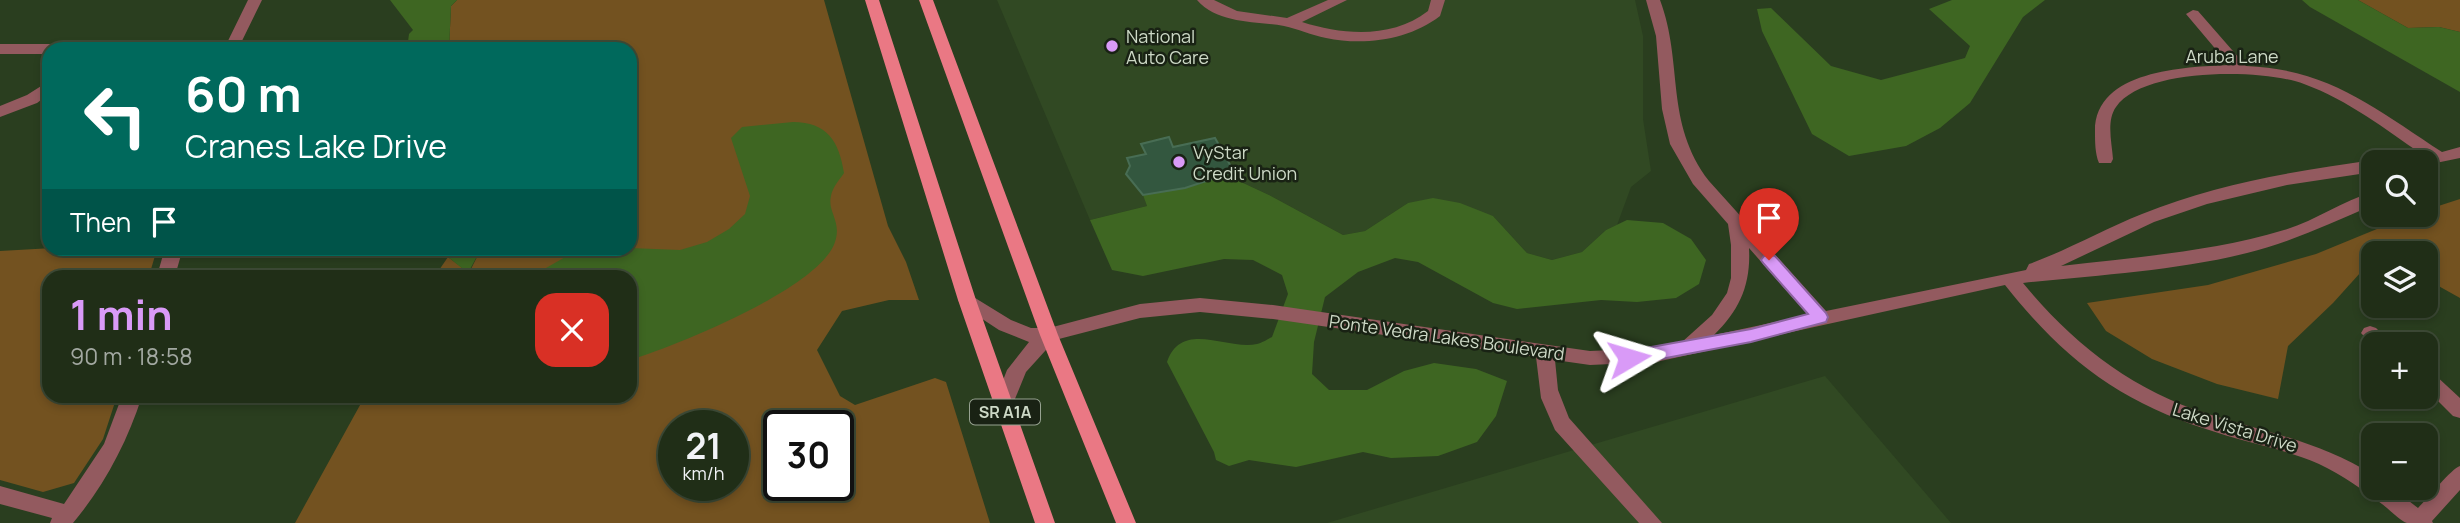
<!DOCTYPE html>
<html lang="en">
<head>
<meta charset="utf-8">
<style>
	body { margin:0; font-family:Manrope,sans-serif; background:#283620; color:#f1f3f6; height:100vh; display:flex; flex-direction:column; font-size:26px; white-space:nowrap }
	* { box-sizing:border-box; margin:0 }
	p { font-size:23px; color:#a2a8a1 }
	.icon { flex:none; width:38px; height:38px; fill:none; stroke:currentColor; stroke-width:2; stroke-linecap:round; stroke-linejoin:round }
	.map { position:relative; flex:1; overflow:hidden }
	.details { position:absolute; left:42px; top:270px; width:595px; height:133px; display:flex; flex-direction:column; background:#202e17; border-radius:21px; box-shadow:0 4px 10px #0003,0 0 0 2px #3d4a36 }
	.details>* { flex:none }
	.guide { position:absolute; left:42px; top:42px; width:595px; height:214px; border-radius:21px; box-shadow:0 4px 10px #0003,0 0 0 2px #3d4a36; background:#00695c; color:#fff; overflow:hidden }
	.tools { position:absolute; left:2361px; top:150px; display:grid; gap:14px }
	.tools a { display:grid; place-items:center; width:77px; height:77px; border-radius:14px; background:#202e17; box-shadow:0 4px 10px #0003,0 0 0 2px #3d4a36; font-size:35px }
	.speed { position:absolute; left:658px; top:410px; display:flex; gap:14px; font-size:35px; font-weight:700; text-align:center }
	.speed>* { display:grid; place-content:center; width:91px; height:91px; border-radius:50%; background:#202e17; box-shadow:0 4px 10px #0003,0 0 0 2px #3d4a36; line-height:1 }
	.speed small { font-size:18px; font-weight:400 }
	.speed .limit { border:4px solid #111; border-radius:10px; background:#fff; color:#111 }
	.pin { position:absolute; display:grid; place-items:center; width:60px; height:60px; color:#fff; margin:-72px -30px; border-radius:50% 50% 50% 0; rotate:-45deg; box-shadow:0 0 7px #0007 }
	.pin .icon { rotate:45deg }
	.me { position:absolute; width:77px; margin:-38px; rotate:83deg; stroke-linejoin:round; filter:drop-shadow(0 0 5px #0008) }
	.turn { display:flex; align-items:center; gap:24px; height:147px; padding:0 28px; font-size:32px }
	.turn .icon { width:91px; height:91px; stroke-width:2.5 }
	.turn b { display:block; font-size:49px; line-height:60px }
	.then { display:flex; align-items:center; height:66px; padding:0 28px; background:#0003; gap:14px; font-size:26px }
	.round { display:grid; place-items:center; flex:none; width:74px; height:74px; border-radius:21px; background:#283620 }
	.summary { display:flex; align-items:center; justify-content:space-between; height:119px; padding:0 28px }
	h1 { font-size:42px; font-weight:700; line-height:52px; color:#d99af7 }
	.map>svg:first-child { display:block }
	.built { fill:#314923 }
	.green { fill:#735220; fill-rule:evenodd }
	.water { fill:#3e6622 }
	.building { fill:#33573f; stroke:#486d54; stroke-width:2 }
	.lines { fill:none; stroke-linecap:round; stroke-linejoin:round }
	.minor { fill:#935a5f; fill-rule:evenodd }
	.primary { fill:#ea7884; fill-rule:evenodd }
	.route { fill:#d99af7; stroke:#8d64a1; stroke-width:2 }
	.poi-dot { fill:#d99af7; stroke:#192214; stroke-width:2.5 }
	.labels { text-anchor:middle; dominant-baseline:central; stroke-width:5; stroke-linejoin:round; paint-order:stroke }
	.shield { fill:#192214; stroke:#97a291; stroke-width:2 }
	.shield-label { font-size:16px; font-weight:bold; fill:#cdd9c6 }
	.poi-label { font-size:18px; fill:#cdd9c6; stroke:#192214; text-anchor:start }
	.street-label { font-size:18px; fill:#cdd9c6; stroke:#192214 }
</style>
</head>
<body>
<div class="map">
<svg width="2460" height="523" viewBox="0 0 2460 523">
	<rect width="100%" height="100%" fill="#2a3e1f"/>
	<path class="built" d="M997,0H1635L1643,36V119L1651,171L1631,187L1617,225L1606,230L1582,252L1552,260L1527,253L1493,216L1408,203L1365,231L1343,235L1269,195L1226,175L1186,188L1144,195L1147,206L1090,220Z
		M1825,376L1951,523H1327Z"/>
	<path class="green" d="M457,0H824L888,226L906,262L919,300H889L842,311L817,350L840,396L855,405L935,378L946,382L990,523H295L365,396H630V276H435L448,257L469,273L481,249L630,248V49H449L451,6ZM674,425H733V485H674ZM779,425H838V485H779Z
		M2358,0H2460V32L2439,27L2408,28Z
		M2460,199V298L2426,279V254H2373V262H2370L2333,303L2288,346L2278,399L2217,384L2152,359L2106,331L2087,303L2208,285L2316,254L2411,215H2426V210Z
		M53,248L157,249L149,276H49V396H117L103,439L74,483L43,492L0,480V251Z"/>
	<path class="water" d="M390,0H457L451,6L449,49H407L409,34L413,30Z
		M1952,0H2045L2023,17L1970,103L1940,128L1906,146L1849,156L1812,134L1762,31L1757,9L1771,8L1831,66L1881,80L1965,58L1970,46L1929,9Z
		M2302,0H2358L2408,28L2439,27L2460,32V92L2310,7Z
		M793,122C827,122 839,141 844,173C840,179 832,188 831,196C827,212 842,221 835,242C820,288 676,346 630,360V276H532L574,252L630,248L680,250L707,242L729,229L745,214L750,196L731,138L742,127Z
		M1226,175L1269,195L1343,235L1365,231L1408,203L1433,198L1460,203L1493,216L1527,253L1552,260L1582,252L1606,230L1627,220L1663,223L1691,239L1706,260L1699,284L1676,298L1637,302L1601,300L1517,309L1493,303L1418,262L1395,258L1358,272L1325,297L1314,342L1312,374L1329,390H1367L1404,371L1434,363L1476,369L1507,381L1496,416L1477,442L1438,456L1391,458L1363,452L1296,467L1249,460L1229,466L1216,460L1214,452L1167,362C1182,319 1228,351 1257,344C1262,343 1268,339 1272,337L1288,294L1282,275L1253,260L1224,259L1143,276L1112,270L1090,220L1147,206L1143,195L1186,188Z
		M444,249H481L468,273L448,257Z"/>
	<path class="building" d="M1169,137L1173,147L1215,138L1234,172L1185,188L1143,195L1126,174L1130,166L1127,158L1146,154L1141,144Z"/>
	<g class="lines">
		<path class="minor" d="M248,0H262L238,49H224Z
			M1197,0H1214L1237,11L1287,18L1328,0H1347L1302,22C1343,35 1392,39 1428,11L1431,0H1445L1440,16C1409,40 1364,46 1326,38C1311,35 1298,29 1284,26C1255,21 1218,24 1197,0Z
			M1646,0H1660C1684,64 1664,122 1709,181L1826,311L2026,270L2029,264C2068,250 2104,229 2142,214C2216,184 2295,171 2373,160L2379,162L2373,163V172L2287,185L2207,204L2154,222L2061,266C2136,257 2211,252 2284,230C2315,221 2342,201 2373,192V205C2332,223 2291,242 2247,253C2175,271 2097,275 2023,283C2073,344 2132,390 2208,414C2265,432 2322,442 2373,475V488H2392L2418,508C2427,499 2452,468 2460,466V490L2432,521L2433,523C2426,523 2413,523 2407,523C2400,521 2389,509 2382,504C2362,489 2342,475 2319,464C2282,448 2243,442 2206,429C2118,401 2062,357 2005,285L1656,362L1590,365L1555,360L1558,390L1569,418L1662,523H1639L1555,430L1541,398L1536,357L1273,319L1200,312L1140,318L1055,340L1026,372L1010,411L1003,414L996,411L993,406L1007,370L1029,342L999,330L961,305L958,300L961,295L967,293L1011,320L1031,328H1049L1140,304L1200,298L1273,305L1590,351L1656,348L1682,342L1712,315L1727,293L1731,278V245L1728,224L1693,184L1670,144L1662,109L1656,36ZM1749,248L1808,315L1714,335C1740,310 1751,284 1749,248Z
			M2193,10L2198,11L2246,66C2329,69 2376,109 2442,152L2460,147V158L2426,165V163H2391L2399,157L2423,155C2385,129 2348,100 2304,84C2264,69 2144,67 2116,107C2106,121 2112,143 2113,159L2111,163H2099C2095,154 2095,141 2095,131C2095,70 2185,67 2229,65L2186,14Z
			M0,44H52L59,49H49V54H0Z
			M49,81V94L37,103L0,117V106L27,95Z
			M165,248H183L175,276H157Z
			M2370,326L2376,328L2393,345L2373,346L2361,333L2364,328Z
			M2426,371L2433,373L2460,398V418L2453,416L2426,389Z
			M122,396H142C127,443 104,486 73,523H50L52,518L0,504V486L64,504L104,444Z"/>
		<path class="primary" d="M865,0H879L976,300L1055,523H1035L958,300Z
			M919,0H933L1058,335L1136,523H1116L1040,335Z"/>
	</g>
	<path class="route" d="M1769,254L1775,256L1826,313L1828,317L1826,322L1751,342L1629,365L1623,363L1620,358L1623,353L1629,351L1751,329L1808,314L1764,264L1761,260L1764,256Z"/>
	<g class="poi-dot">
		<circle cx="1112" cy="46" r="7"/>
		<circle cx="1179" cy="162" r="7"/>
	</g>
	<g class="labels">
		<rect class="shield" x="970" y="399.5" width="70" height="25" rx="5"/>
		<g class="shield-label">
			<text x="1005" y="412">SR A1A</text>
		</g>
		<g class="poi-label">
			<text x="1126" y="36">National<tspan x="1126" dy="21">Auto Care</tspan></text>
			<text x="1193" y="152">VyStar<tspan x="1193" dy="21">Credit Union</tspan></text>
		</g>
		<g class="street-label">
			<text x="2232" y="56">Aruba Lane</text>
			<text transform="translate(1447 337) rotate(8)">Ponte Vedra Lakes Boulevard</text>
			<text transform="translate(2235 427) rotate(17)">Lake Vista Drive</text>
		</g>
	</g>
</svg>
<div class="tools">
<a><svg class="icon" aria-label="search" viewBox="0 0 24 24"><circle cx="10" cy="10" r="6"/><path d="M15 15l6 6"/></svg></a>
<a><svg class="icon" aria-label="layers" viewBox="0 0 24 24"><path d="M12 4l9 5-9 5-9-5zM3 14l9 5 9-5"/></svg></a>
<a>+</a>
<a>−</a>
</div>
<div class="speed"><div>21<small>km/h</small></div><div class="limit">30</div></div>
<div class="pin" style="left:1769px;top:260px;background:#d93025"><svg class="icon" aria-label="arrive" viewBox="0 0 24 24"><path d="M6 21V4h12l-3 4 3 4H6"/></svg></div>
<svg class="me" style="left:1629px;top:358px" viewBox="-20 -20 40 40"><path d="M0-17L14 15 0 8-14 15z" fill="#d99af7" stroke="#fff" stroke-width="4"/></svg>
<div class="guide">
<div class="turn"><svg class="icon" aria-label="left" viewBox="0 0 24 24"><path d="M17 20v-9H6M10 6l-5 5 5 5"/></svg><div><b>60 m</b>Cranes Lake Drive</div></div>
<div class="then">Then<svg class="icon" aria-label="arrive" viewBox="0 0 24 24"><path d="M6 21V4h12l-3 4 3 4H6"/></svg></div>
</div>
<section class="details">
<div class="summary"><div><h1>1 min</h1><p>90 m · 18:58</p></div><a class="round" style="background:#d93025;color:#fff"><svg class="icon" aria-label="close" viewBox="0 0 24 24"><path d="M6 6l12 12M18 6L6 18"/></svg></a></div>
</section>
</div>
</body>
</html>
